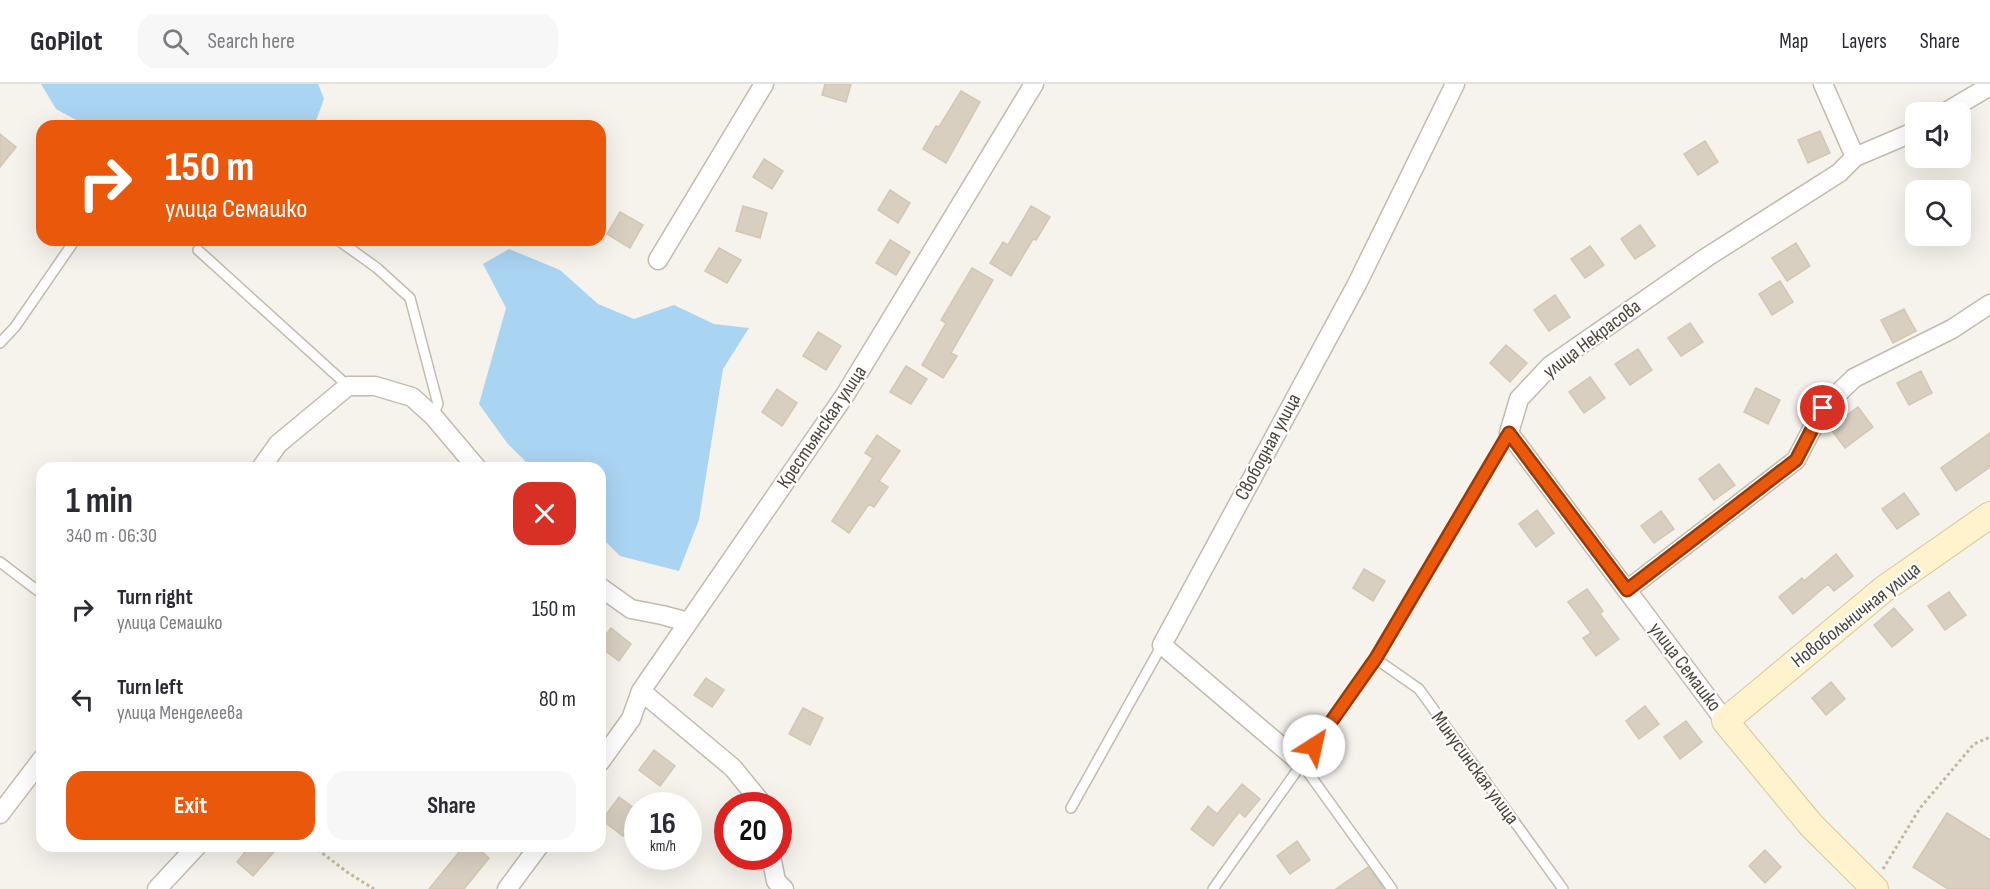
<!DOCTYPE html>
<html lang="en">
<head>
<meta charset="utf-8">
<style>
	body { margin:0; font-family:"Sofia Sans Condensed",sans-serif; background:#f7f7f7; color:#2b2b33; height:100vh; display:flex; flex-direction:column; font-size:22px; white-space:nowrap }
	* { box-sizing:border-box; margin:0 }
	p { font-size:20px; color:#7c7c81 }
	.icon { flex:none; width:33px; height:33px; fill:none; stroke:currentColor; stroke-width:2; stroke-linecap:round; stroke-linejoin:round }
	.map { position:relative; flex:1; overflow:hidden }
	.drawer { position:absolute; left:36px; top:378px; width:570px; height:390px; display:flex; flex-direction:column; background:#fff; border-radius:18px; box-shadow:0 6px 24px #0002 }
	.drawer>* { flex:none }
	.hud { position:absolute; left:36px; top:36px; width:570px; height:126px; border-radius:18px; box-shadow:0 6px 24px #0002; background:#ea580c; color:#fff; overflow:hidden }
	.tools { position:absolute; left:1905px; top:18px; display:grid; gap:12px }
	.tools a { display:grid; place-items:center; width:66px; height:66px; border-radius:12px; background:#fff; box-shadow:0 6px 24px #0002; font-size:30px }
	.speed { position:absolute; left:624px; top:708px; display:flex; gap:12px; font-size:30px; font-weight:700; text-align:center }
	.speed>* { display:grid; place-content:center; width:78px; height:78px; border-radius:50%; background:#fff; box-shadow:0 6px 24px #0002; line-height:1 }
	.speed small { font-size:15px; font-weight:400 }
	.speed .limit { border:9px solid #d22; background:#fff; color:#111 }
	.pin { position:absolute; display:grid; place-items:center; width:51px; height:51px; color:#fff; margin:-26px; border:3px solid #fff; border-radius:50%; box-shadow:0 2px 6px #0007 }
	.me { position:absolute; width:66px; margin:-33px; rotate:35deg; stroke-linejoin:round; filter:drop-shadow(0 0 4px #0008) }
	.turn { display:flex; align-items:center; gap:21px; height:126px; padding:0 30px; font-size:27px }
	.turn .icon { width:78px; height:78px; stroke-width:2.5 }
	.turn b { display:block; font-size:42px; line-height:51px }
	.round { display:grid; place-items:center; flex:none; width:63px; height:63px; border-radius:18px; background:#f7f7f7 }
	.overview { display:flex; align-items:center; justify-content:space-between; height:102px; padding:0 30px }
	h1 { font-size:36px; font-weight:700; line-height:45px }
	.primary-button { display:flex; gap:12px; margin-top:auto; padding:12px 30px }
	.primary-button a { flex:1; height:69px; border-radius:18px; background:#ea580c; color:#fff; font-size:24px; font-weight:700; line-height:69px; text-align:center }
	.primary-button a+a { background:#f7f7f7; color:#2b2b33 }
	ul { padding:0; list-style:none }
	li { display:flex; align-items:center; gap:18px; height:90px; padding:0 30px }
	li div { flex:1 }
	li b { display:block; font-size:22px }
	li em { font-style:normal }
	header { display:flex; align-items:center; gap:36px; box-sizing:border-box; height:84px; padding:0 30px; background:#fff; border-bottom:2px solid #e1e1e2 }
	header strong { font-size:28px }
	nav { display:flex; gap:33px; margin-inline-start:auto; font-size:21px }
	.search { width:420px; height:54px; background:#f7f7f7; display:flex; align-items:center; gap:15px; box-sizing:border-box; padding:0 21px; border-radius:18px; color:#7c7c81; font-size:22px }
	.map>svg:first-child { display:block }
	.water { fill:#a9d4f2 }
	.building { fill:#d8cfc1; stroke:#d3c7b4; stroke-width:1.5 }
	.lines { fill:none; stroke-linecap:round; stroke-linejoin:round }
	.lane-casing { stroke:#c2bbae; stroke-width:12 }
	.street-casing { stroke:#c2bbae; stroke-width:21 }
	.secondary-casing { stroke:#d6c79b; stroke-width:28 }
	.path { stroke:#c4b79f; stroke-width:3; stroke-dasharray:3 3; stroke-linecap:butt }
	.lane { stroke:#fff; stroke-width:9 }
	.street { stroke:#fff; stroke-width:18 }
	.secondary { stroke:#fff3cd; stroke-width:26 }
	.route-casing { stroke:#983908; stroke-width:15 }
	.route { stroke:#ea580c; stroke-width:10 }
	.labels { text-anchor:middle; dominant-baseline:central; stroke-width:4.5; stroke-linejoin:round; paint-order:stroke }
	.street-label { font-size:20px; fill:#4b4439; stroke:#fff }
</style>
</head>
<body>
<header>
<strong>GoPilot</strong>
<div class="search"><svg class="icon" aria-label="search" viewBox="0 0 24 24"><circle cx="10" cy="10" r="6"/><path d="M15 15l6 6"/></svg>Search here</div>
<nav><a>Map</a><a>Layers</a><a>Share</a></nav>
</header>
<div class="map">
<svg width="1990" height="805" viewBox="0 0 1990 805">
	<rect width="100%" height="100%" fill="#f6f3ec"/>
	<path class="water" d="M41,0H318L324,15L314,42H87L56,25Z
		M509,165L560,186L598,220L634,235L674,221L714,240L749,244L723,285L699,436L679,487L620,472L600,452V384H532L507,359L479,320L506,224L483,180Z"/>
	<path class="building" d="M825,0H851L846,18L822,11Z
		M961,7L980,18L946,79L923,65L936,42L939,43Z
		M1820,47L1830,69L1808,79L1798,56Z
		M0,50L16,63L0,83Z
		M1705,57L1718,78L1698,91L1684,70Z
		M764,75L783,87L772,105L753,93Z
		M890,106L910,119L898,139L878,126Z
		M743,122L767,129L760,154L736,147Z
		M1031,122L1050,133L1036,156L1033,155L1011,192L990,179L1003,158L1008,161Z
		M620,128L643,141L630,164L607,150Z
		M1640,141L1655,162L1635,175L1621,155Z
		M890,156L910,168L896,191L876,179Z
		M1796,159L1810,182L1787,197L1772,174Z
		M1590,162L1604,181L1585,194L1571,175Z
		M719,164L741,176L727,199L705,187Z
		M972,184L993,196L951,269L957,272L943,294L922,281L946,239L941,236Z
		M1780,197L1793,218L1772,231L1759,210Z
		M1555,211L1570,233L1549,247L1534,226Z
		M1904,225L1916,247L1893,259L1881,236Z
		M1690,239L1703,258L1681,272L1668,254Z
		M818,248L841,262L826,286L803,272Z
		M1506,261L1527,279L1510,298L1490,279Z
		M1638,265L1652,286L1630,301L1615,280Z
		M906,282L927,295L911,320L890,308Z
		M1921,287L1932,309L1909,321L1897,299Z
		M1590,293L1605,314L1584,329L1569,308Z
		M1756,304L1780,316L1768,340L1744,328Z
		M777,305L797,319L782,342L762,328Z
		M1858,323L1873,343L1845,364L1830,344Z
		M1990,349V383L1956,407L1941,384Z
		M877,351L900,367L879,397L888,403L874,423L869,420L849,449L832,437L873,374L865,369Z
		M1719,380L1735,401L1714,416L1699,395Z
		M1904,409L1919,430L1897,445L1882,425Z
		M1537,426L1554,449L1536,463L1519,440Z
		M1661,427L1674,445L1654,459L1641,442Z
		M1836,470L1853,492L1834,507L1828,500L1793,530L1779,513L1802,494L1804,497Z
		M1364,485L1385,497L1373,517L1353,504Z
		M1587,505L1603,527L1600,530L1619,555L1596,572L1583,554L1591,549L1568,518Z
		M1949,508L1966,531L1945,546L1928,522Z
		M1894,524L1913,546L1892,563L1874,541Z
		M611,544L631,560L619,577L600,563V558Z
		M706,594L724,606L712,623L694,611Z
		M1831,598L1845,615L1826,631L1812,614Z
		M1645,622L1659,640L1639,655L1626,637Z
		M803,624L823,634L810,661L789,650Z
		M1686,637L1702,658L1680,675L1664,653Z
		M654,666L675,682L660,702L639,686Z
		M1242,700L1260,715L1245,733L1239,728L1213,762L1191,745L1208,722L1217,730Z
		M619,713L638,727V732L623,752L602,736Z
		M1947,729L1990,756V805H1948L1913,783Z
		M1297,757L1310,776L1290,790L1277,772Z
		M250,762H279L253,792L237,778Z
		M464,762H475L489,774L464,805H429Z
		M1765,766L1781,783L1765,799L1749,782Z
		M1368,783L1384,805H1336Z"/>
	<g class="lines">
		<defs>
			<path id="lane" d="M338,156L377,184L410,214L438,320L433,332
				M198,166L348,302
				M0,259L15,243L75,156
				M0,478L42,510
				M1376,575L1419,605L1563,805
				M1302,680L1392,805
				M1071,724L1162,561
				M1213,805L1376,575L1509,349"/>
			<path id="street" d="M1823,0L1855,73
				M1946,28L1990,2
				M658,176L764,0
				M261,384L278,360L348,302H375L412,313L433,332L477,384
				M600,503L631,525L662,531L688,538
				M1627,506L1796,376L1823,324L1854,294L1952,245L1990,220
				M641,607L733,684L764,722
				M1725,637L1509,349L1519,315L1550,282L1707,173L1839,89L1855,73L1916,47
				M600,678L631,635L641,607L845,311L1034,0
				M1302,680L1162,561L1357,200L1455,0
				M0,730L42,675
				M771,772L776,797L784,805
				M157,805L197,762
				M507,805L539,762"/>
			<path id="secondary" d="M1875,805L1811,741L1725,637L1884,505L1990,431"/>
		</defs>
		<use href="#lane" class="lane-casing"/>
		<use href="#street" class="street-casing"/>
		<use href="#secondary" class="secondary-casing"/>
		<path class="path" d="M313,762L347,788L374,805
			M1883,785L1920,724L1974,660L1990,653"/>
		<use href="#lane" class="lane"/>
		<use href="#street" class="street"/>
		<use href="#secondary" class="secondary"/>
	</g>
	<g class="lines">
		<defs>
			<path id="route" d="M1314,662L1376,574L1509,349L1627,506L1796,376L1823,324"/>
		</defs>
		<use href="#route" class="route-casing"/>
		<use href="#route" class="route"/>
	</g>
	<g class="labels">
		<g class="street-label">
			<text transform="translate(1592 255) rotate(-37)">улица Некрасова</text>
			<text transform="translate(822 343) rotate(-56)">Крестьянская улица</text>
			<text transform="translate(1268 363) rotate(-62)">Свободная улица</text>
			<text transform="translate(1856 531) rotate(-38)">Новобольничная улица</text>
			<text transform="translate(1685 583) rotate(53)">улица Семашко</text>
			<text transform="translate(1475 684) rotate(54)">Минусинская улица</text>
		</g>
	</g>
</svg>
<div class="tools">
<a><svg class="icon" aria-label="sound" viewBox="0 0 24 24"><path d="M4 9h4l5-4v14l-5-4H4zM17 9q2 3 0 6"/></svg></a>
<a><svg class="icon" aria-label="search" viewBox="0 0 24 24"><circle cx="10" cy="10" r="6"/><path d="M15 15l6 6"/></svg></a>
</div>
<div class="speed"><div>16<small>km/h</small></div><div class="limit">20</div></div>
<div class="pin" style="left:1823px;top:324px;background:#d93025"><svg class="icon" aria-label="arrive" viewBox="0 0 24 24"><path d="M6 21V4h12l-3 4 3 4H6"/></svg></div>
<svg class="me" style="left:1314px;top:662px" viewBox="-20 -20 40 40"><circle r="19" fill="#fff"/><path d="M0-13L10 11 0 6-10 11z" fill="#ea580c"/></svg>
<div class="hud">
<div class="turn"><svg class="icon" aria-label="right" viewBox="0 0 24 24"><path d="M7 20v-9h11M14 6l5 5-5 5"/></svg><div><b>150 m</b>улица Семашко</div></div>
</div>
<section class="drawer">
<div class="overview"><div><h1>1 min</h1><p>340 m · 06:30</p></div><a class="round" style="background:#d93025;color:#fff"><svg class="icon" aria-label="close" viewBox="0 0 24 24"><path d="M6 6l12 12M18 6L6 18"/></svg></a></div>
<ul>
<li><svg class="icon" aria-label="right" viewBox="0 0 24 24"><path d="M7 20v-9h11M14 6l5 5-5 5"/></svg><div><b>Turn right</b><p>улица Семашко</p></div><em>150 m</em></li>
<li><svg class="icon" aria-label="left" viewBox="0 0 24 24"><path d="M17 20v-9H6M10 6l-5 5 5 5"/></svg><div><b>Turn left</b><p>улица Менделеева</p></div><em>80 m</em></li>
</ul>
<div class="primary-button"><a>Exit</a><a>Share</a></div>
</section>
</div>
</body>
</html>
